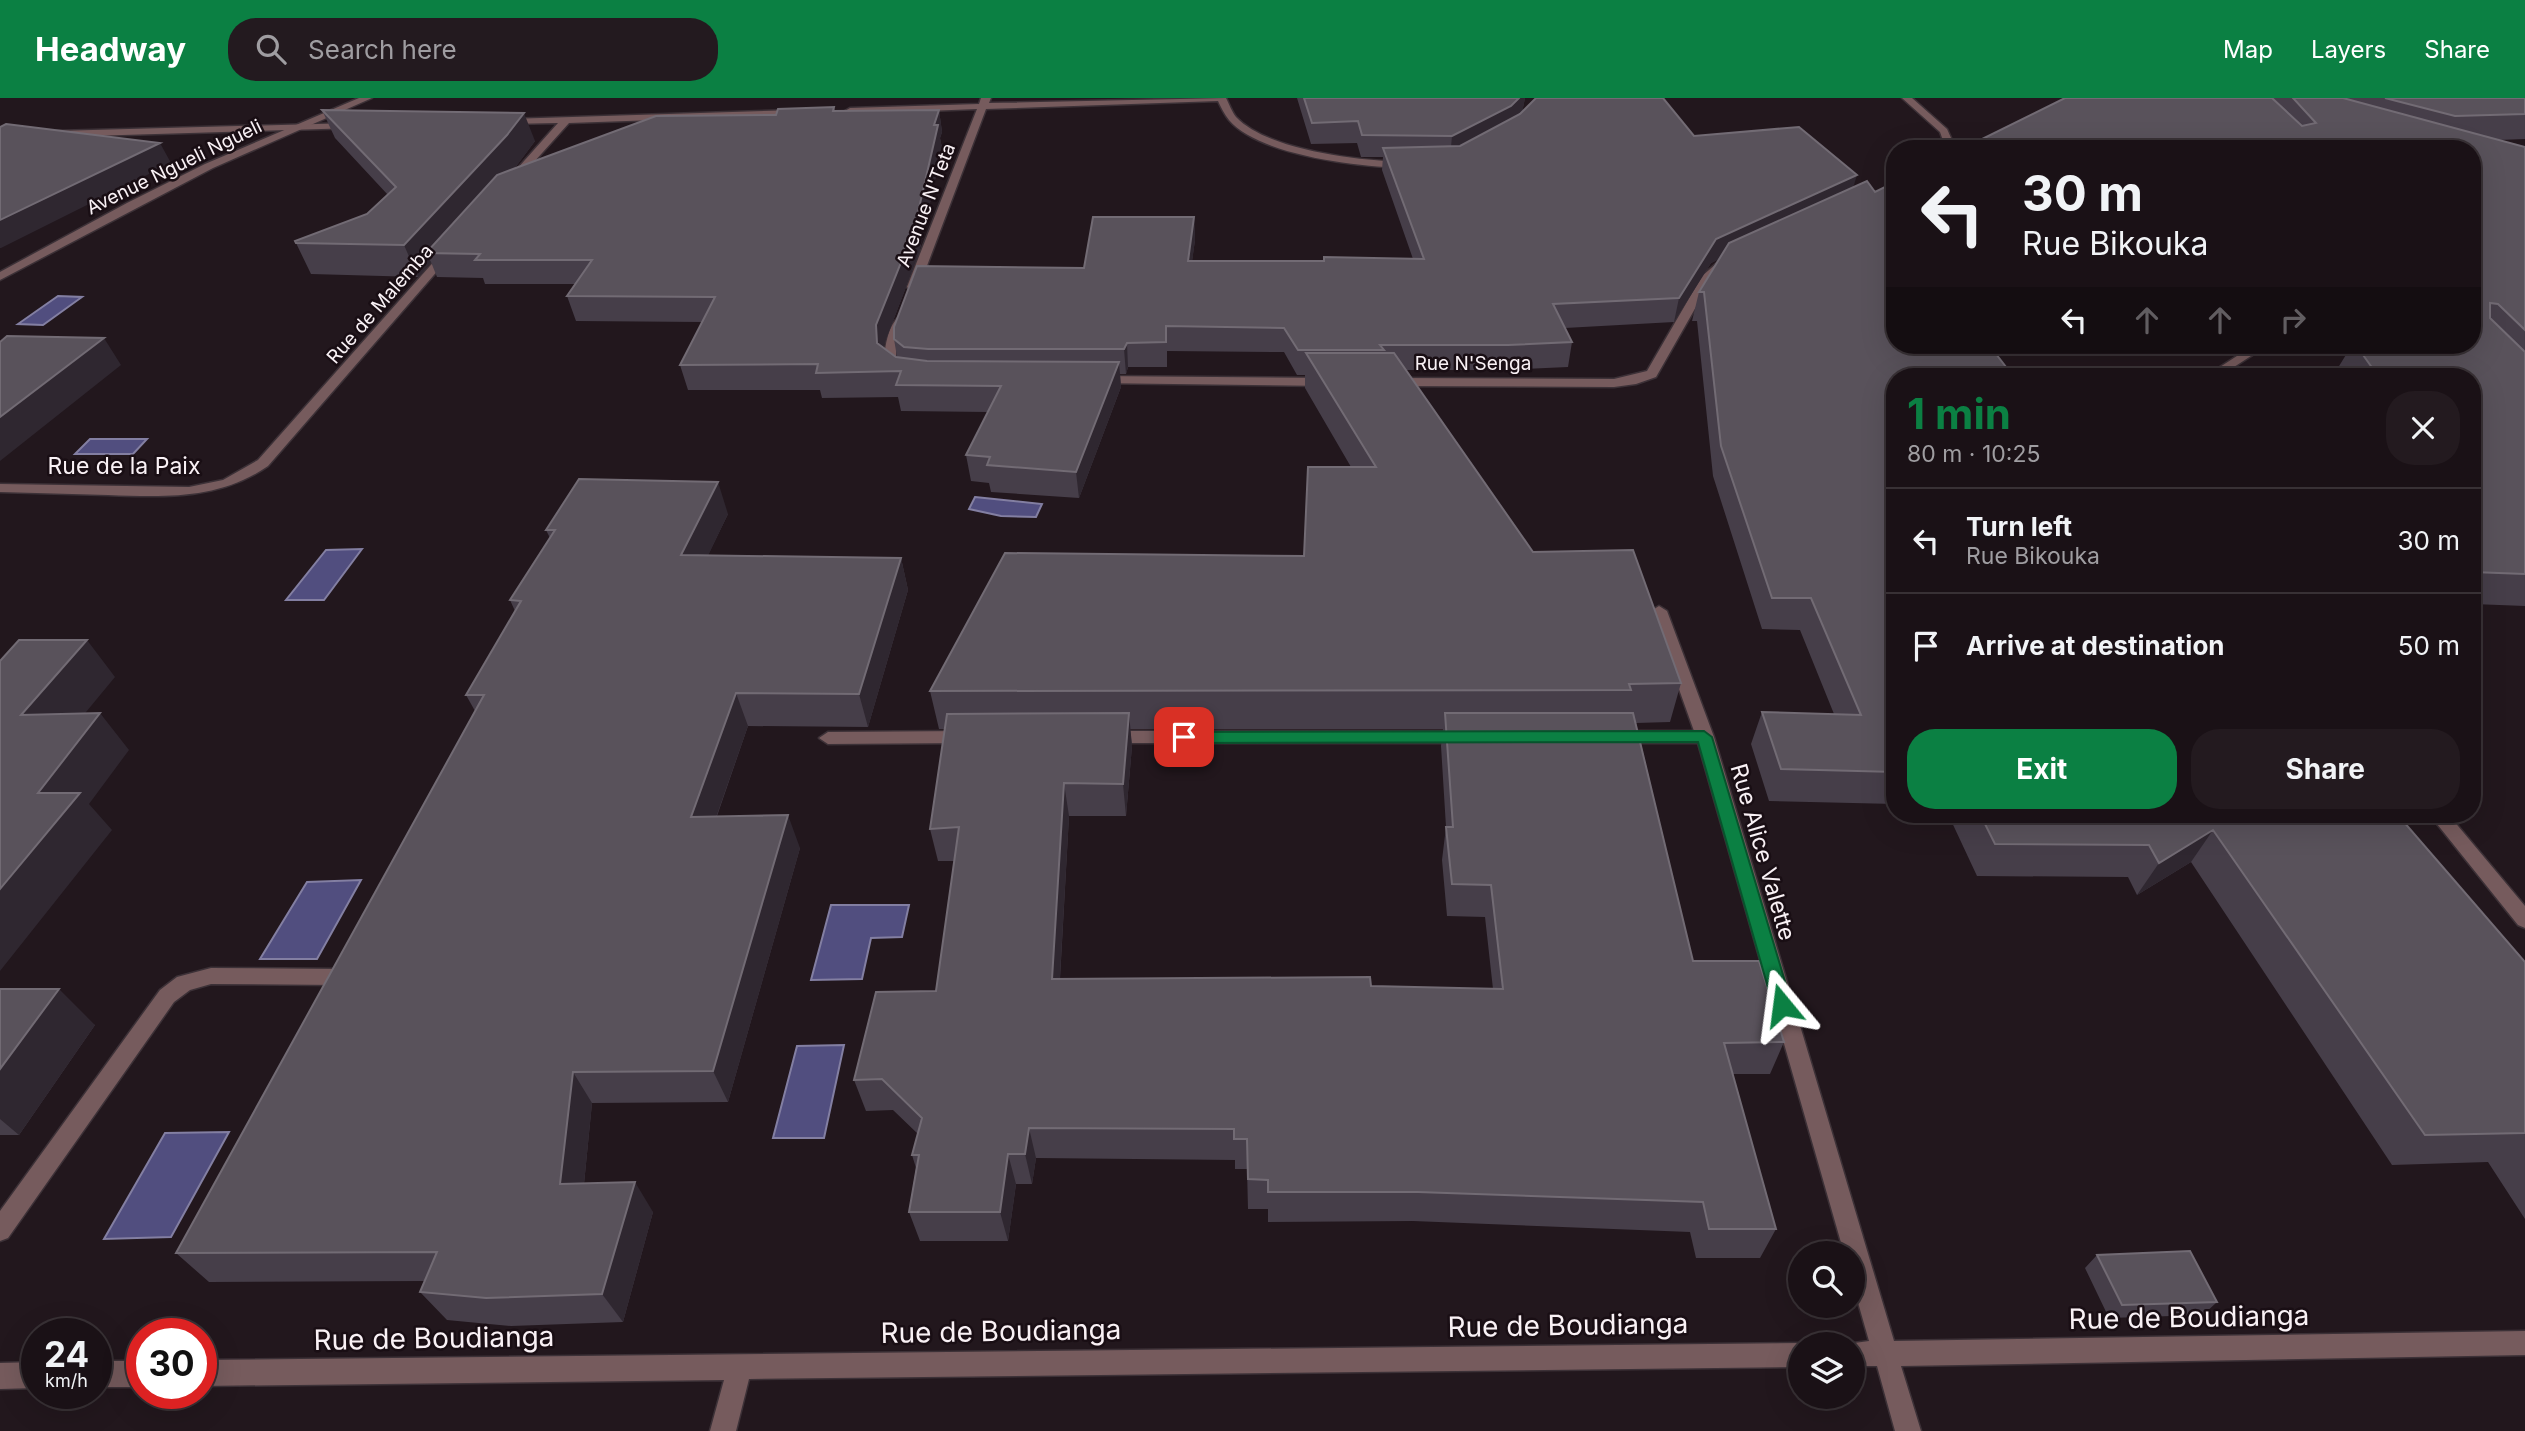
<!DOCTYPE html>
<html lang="en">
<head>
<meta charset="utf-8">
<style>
	body { margin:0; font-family:Inter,sans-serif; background:#231a1f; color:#f1f3f6; height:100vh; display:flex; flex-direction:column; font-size:26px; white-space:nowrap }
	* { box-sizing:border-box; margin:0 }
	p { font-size:23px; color:#9f9da1 }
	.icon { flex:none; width:38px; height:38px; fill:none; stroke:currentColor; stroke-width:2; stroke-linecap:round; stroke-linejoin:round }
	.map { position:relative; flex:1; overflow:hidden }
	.details { position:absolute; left:1886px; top:270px; width:595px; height:455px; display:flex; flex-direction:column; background:#1a1116; border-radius:28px; box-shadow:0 7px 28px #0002,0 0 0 2px #383135 }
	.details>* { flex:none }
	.hud { position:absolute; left:1886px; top:42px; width:595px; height:214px; border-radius:28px; box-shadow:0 7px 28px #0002,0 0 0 2px #383135; background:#1a1116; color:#f1f3f6; overflow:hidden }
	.tools { position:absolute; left:1788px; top:1143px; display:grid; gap:14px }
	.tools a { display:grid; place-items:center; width:77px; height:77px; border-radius:50%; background:#1a1116; box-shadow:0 7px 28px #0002,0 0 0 2px #383135; font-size:35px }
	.speed { position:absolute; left:21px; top:1220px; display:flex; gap:14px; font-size:35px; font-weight:700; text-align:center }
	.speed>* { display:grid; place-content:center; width:91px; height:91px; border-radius:50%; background:#1a1116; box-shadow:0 7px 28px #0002,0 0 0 2px #383135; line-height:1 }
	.speed small { font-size:18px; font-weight:400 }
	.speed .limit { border:10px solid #d22; background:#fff; color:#111 }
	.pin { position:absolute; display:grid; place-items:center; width:60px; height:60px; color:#fff; margin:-30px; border-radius:14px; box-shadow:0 4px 10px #0006 }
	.me { position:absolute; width:77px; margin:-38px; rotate:344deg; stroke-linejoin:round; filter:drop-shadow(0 0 5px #0008) }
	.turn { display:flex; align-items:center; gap:24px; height:147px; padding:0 21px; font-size:32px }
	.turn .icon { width:91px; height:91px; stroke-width:2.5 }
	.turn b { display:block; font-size:49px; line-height:60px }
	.lanes { display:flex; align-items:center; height:66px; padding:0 21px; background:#0003; justify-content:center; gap:35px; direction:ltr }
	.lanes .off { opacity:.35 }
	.round { display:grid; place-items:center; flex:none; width:74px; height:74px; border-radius:28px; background:#231a1f }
	.headline { display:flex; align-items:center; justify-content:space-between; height:119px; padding:0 21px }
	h1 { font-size:42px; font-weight:700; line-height:52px; color:#0b8043 }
	.button { display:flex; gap:14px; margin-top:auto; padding:14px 21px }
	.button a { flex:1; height:80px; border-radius:28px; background:#0b8043; color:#fff; font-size:28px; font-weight:700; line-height:80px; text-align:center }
	.button a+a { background:#231a1f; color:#f1f3f6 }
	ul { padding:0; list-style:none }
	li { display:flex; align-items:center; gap:21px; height:105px; padding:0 21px; border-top:2px solid #383135 }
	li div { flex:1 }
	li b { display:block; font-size:26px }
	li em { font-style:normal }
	header { display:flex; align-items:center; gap:42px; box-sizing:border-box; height:98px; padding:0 35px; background:#0b8043; color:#fff }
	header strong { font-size:33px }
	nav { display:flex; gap:38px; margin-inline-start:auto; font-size:24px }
	.search { width:490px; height:63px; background:#231a1f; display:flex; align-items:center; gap:18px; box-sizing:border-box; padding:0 24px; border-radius:28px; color:#9f9da1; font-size:26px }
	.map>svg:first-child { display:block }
	.water { fill:#514e7f; stroke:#837fa2; stroke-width:2 }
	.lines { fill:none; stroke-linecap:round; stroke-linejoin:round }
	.service-casing { stroke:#3c3137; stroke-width:3 }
	.minor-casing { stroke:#3c3137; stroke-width:3 }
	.tertiary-casing { stroke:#3c3137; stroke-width:3 }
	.service { fill:#765b5d; fill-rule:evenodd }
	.minor { fill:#765b5d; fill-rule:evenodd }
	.tertiary { fill:#765b5d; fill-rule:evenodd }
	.wall { fill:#463e49; fill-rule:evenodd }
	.shaded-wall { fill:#2f2730 }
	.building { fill:#59525b; stroke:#726b74; stroke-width:2 }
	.route { fill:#0b8043; stroke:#07532c; stroke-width:2 }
	.labels { text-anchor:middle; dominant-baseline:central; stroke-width:5; stroke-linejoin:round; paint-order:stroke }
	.far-street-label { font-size:19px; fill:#f9f1f5; stroke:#190e14 }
	.street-label { font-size:23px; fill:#f9f1f5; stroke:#190e14 }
	.near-street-label { font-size:28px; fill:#f9f1f5; stroke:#190e14 }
</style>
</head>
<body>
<header>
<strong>Headway</strong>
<div class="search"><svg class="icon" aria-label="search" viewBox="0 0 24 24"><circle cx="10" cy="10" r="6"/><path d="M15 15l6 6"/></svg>Search here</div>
<nav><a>Map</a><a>Layers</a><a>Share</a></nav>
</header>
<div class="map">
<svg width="2525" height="1333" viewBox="0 0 2525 1333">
	<rect width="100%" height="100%" fill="#22171d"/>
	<path class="water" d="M58,198L82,199L43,227L18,226Z
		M90,341H147L133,356H75Z
		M975,399L1042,406L1036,419L1001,418L969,411Z
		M362,451L324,502H286L326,452Z
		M361,782L317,861H260L307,784Z
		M831,807H909L902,839L871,840L862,881L811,882Z
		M844,947L824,1040H773L797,948Z
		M229,1034L171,1139L104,1141L165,1035Z"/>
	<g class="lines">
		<defs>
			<path id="service" d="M211,870L340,871L347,873L350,879L347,885L340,887L211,886L190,892L174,904L8,1140L0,1143V1113L160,892L177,879Z"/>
			<path id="minor" d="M981,0H991L989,5L1226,0C1229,6 1232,14 1236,19C1268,53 1362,63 1406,64L1411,67L1406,70C1361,69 1260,58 1229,22C1224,16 1221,9 1218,3L986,11L919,189L909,191L907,189L977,11L850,16L845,13L850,10L979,6Z
				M1902,0H1912L1947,31L1956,51H1946L1940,34Z
				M798,12L803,15L801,17L569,25L516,84L507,82L558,25L501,26V22L504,21Z
				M353,25L356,26V30L56,39L51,36L56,33Z
				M449,150L455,153L453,155L268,368C219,402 165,399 108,397C72,396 36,395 0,394V386L189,389L223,382L258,362L445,151Z
				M1723,160L1733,162L1713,179L1656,279L1636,286L1614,289L1392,288L1386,284L1392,280L1614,281L1647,273L1702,178Z
				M901,218L907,222L896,253V267L903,273L897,277L884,268C884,254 887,225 901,218Z
				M2254,247H2268L2220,278H2206Z
				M1098,278L1329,280L1335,284L1329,288L1093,285V279Z
				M1659,508L1667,513L1714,639L1894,1243L2525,1233V1257L1901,1268L1921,1333H1895L1877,1268H1853V1246H1847L1869,1243L1853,1187V1155H1844L1698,645H1617L1608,639L1617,633H1694L1651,513Z
				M966,633L975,639L966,645L828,646L819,640L828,634Z
				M1110,633H1467L1476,639L1467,645H1110L1101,639Z
				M2429,716H2448L2525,808V830L2518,827Z
				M1801,1245L1804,1246H1801V1269L749,1281L736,1333H710L724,1282L201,1288V1262Z
				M96,1263H142V1289H96Z
				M37,1264V1290L0,1291V1265Z"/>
			<path id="tertiary" d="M359,0H372L213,70L0,182V174L127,105L205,66Z"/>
		</defs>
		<use href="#service" class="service-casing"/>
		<use href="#minor" class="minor-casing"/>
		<use href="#tertiary" class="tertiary-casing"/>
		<use href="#service" class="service"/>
		<use href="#minor" class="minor"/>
		<use href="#tertiary" class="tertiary"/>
	</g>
	<path class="wall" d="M1297,0H1525L1522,14L1694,38L1854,89L1895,278V706L1769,703L1751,646L1762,614L1834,616L1800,532L1762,531L1713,378L1697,223H1692L1699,194L1719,161L1711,165L1674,224L1565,230L1572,244L1568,269L1505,272H1406L1533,454L1681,585L1670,624L1636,625L1693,863L1784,944L1770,976H1733L1776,1131L1760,1160H1696L1690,1134L1413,1123L1268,1124V1111H1248L1247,1071H1235V1062L1036,1060L1032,1086H1016L1008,1143H920L909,1114L916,1070L912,1057L918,1036L893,1012L866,1013L854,982L936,893L954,763H938L930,731L945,631H939L930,593L1304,458L1351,369L1305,290V277H1297L1284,254L1167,253V269H1128L1126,276H1120L1121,289L1079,400L991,394L989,385L971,383L966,357L988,314L901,313L898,299L822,300L820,292H688L680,267L702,224L576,223L567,198L575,186H485L483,180L437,179L431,164L418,179L311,176L296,145L367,116L388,97L335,40L322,12L535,43L514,71L776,17L834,9L835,13L939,12L942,34L940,40L942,50L919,155L883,249L897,259L894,241L1084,170L1194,119L1195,142L1192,163H1324L1413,161L1382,72L1383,59H1361L1357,45L1311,46ZM1130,631H1443L1441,648L1446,729L1442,762L1447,818L1485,819L1493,891L1060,881L1069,718H1126L1132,648Z
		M2065,0H2525V41L2498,42L2525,49V508L2473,506V278H2340L2336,273L2352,247H2473V51Z
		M728,416L708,457L901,460L908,492L868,629L748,628L717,718L800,750L728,1004L592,1005L584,1086L653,1114L623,1224L511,1228L447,1222L420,1194L425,1183L209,1184L176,1155L475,613L466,597L515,513L510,502L550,440L546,432Z
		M1948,716H2397L2525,864V1121L2488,1064L2392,1067L2191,764L2137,797L2128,779L1977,778Z
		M0,891L95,927L19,1037H0Z
		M2097,1157L2217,1204L2203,1217L2109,1220L2085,1170Z"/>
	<path class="shaded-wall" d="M1519,0H1525L1522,16L1450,60L1452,38Z
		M939,12L942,34L940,40L942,50L919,155L882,252L877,245L876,227Z
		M524,15L535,43L518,66L439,155H426L431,164L418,179L404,147Z
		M160,45L171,65L1,150H0V122Z
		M1857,77L1850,100L1711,165L1674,224L1679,200L1716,141Z
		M1194,119L1195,142L1189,187L1188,163Z
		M104,240L121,267L0,363V319Z
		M1127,245L1128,269L1126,276L1124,251Z
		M1119,264L1121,289L1079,400L1076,374Z
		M718,384L728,416L693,489L681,457Z
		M901,460L908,492L868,629L859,596Z
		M87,542L115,579L53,654L21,617Z
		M736,595L748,628L705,751L691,719Z
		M100,615L129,652L89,706L112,732L0,873V791L38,695Z
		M1129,615L1132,648L1126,718L1123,686Z
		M1064,685L1069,718L1058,913L1052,881Z
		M788,717L800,750L728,1004L713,973Z
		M2213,732L2191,764L2137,797L2159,765Z
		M59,891L95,927L19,1037L0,1021V971Z
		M573,974L592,1005L581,1116L560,1086Z
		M1029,1030L1036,1060L1032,1086L1025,1056Z
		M1008,1056L1016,1086L1008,1143L1000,1114Z
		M635,1084L653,1114L623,1224L602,1196Z"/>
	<path class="building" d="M1304,0H1519L1511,8L1452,38L1362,37L1358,23L1312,25Z
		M1536,0H1663L1694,38L1799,29L1857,77L1716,141L1679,200L1553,206L1572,244L1508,247H1380L1384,252H1298L1284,230L1166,228V244L1127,245L1124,251H928L904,249L894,241V229L917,168L1084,170L1093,119H1194L1188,163H1324V159L1424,161L1383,50L1460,48L1520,16Z
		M2065,0H2272L2302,28L2316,25L2293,0H2343L2525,49V232L2498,206L2490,205V220L2525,254V476L2473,474V278H2378L2356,247H2473V51H1962Z
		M2385,0H2525V16L2455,18Z
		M834,9L833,13L939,12L934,27H938L914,132L876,227L877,245L896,259L927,263L1119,264L1076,374L987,367L990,359L966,357L1001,288L896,287L901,273L816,275L818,266L680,267L715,199L567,198L592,162H475L480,156L426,155L497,77L656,18L776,17L778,11Z
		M322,12L524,15L507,37L404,147L296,145L295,143L367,116L396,89Z
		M6,26L160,45L0,122V29Z
		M1867,83L1875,94L1895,84V247H1989L2013,278H1895V674L1781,671L1762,614L1861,617L1811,500H1772L1721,348L1704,194H1699L1729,145Z
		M7,238L104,240L0,319V244Z
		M1306,255H1394L1533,454L1633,452L1681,585L1629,586L1631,592L930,593L1005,455L1304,458L1308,369H1376Z
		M579,381L718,384L681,457L901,460L859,596L736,595L691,719L788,717L713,973L573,974L560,1086L635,1084L602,1196L486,1200L420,1194L437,1154L176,1155L484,597H466L521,503L510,502L555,432H546Z
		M19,542H87L21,617L100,615L38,695H80L0,791V563Z
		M1129,615L1123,686L1064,685L1052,881L1370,879L1371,888L1503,891L1491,787L1452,786L1446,729H1453L1445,615H1633L1693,863H1759L1784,944L1724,945L1776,1131H1709L1703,1104L1418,1094H1268V1082L1248,1081L1247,1041H1234V1031L1029,1030L1025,1056H1008L1000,1114H909L919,1057H912L922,1020L882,981L854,982L876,894L936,893L959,729L930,731L947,616Z
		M1980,716H2397L2525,864V1035L2425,1037L2213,732L2159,765L2149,747L1995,746Z
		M0,891H59L0,971Z
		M2190,1153L2217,1204L2122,1207L2097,1157Z"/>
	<path class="route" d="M1704,633L1712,639L1792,907L1789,912L1782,915L1776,912L1773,907L1698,644L1184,645L1176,639L1184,634Z"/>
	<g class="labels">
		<g class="far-street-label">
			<text transform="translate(174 69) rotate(-26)">Avenue Ngueli Ngueli</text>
			<text transform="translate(926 107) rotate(-69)">Avenue N'Teta</text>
			<text transform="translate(380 206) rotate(-49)">Rue de Malemba</text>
			<text x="1473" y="265">Rue N'Senga</text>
		</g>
		<g class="street-label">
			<text x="124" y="368">Rue de la Paix</text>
			<text transform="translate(1763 754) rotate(74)">Rue Alice Valette</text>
		</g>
		<g class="near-street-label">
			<text transform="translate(2189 1219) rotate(-1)">Rue de Boudianga</text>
			<text transform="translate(1568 1227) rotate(-1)">Rue de Boudianga</text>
			<text transform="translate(1001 1233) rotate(-1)">Rue de Boudianga</text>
			<text transform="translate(434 1240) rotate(-1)">Rue de Boudianga</text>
		</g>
	</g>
</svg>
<div class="tools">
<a><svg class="icon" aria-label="search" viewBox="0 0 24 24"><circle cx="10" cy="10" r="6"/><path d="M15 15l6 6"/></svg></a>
<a><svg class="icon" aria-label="layers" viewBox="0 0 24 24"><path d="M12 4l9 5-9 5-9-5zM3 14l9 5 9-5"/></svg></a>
</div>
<div class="speed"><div>24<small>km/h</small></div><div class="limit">30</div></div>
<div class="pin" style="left:1184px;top:639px;background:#d93025"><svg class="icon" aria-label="arrive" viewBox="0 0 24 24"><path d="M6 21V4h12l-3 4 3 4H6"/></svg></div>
<svg class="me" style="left:1782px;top:907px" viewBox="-20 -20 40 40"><path d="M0-17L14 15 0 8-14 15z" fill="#0b8043" stroke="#fff" stroke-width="4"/></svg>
<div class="hud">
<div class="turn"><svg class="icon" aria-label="left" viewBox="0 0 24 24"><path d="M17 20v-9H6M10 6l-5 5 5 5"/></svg><div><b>30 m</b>Rue Bikouka</div></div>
<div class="lanes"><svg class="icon" aria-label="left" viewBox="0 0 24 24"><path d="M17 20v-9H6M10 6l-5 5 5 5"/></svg><svg class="icon off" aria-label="ahead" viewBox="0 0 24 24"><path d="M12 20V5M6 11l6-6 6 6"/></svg><svg class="icon off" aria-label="ahead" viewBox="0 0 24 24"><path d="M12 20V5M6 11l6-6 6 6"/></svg><svg class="icon off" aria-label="right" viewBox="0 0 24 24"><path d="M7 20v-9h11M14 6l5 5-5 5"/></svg></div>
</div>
<section class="details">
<div class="headline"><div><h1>1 min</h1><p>80 m · 10:25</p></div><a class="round"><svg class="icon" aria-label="close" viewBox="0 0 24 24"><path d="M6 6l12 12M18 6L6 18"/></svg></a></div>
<ul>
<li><svg class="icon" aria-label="left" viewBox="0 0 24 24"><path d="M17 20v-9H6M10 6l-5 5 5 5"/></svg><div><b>Turn left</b><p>Rue Bikouka</p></div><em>30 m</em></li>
<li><svg class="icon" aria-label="arrive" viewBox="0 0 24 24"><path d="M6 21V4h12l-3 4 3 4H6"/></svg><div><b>Arrive at destination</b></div><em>50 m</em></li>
</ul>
<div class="button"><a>Exit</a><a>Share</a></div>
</section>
</div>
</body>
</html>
